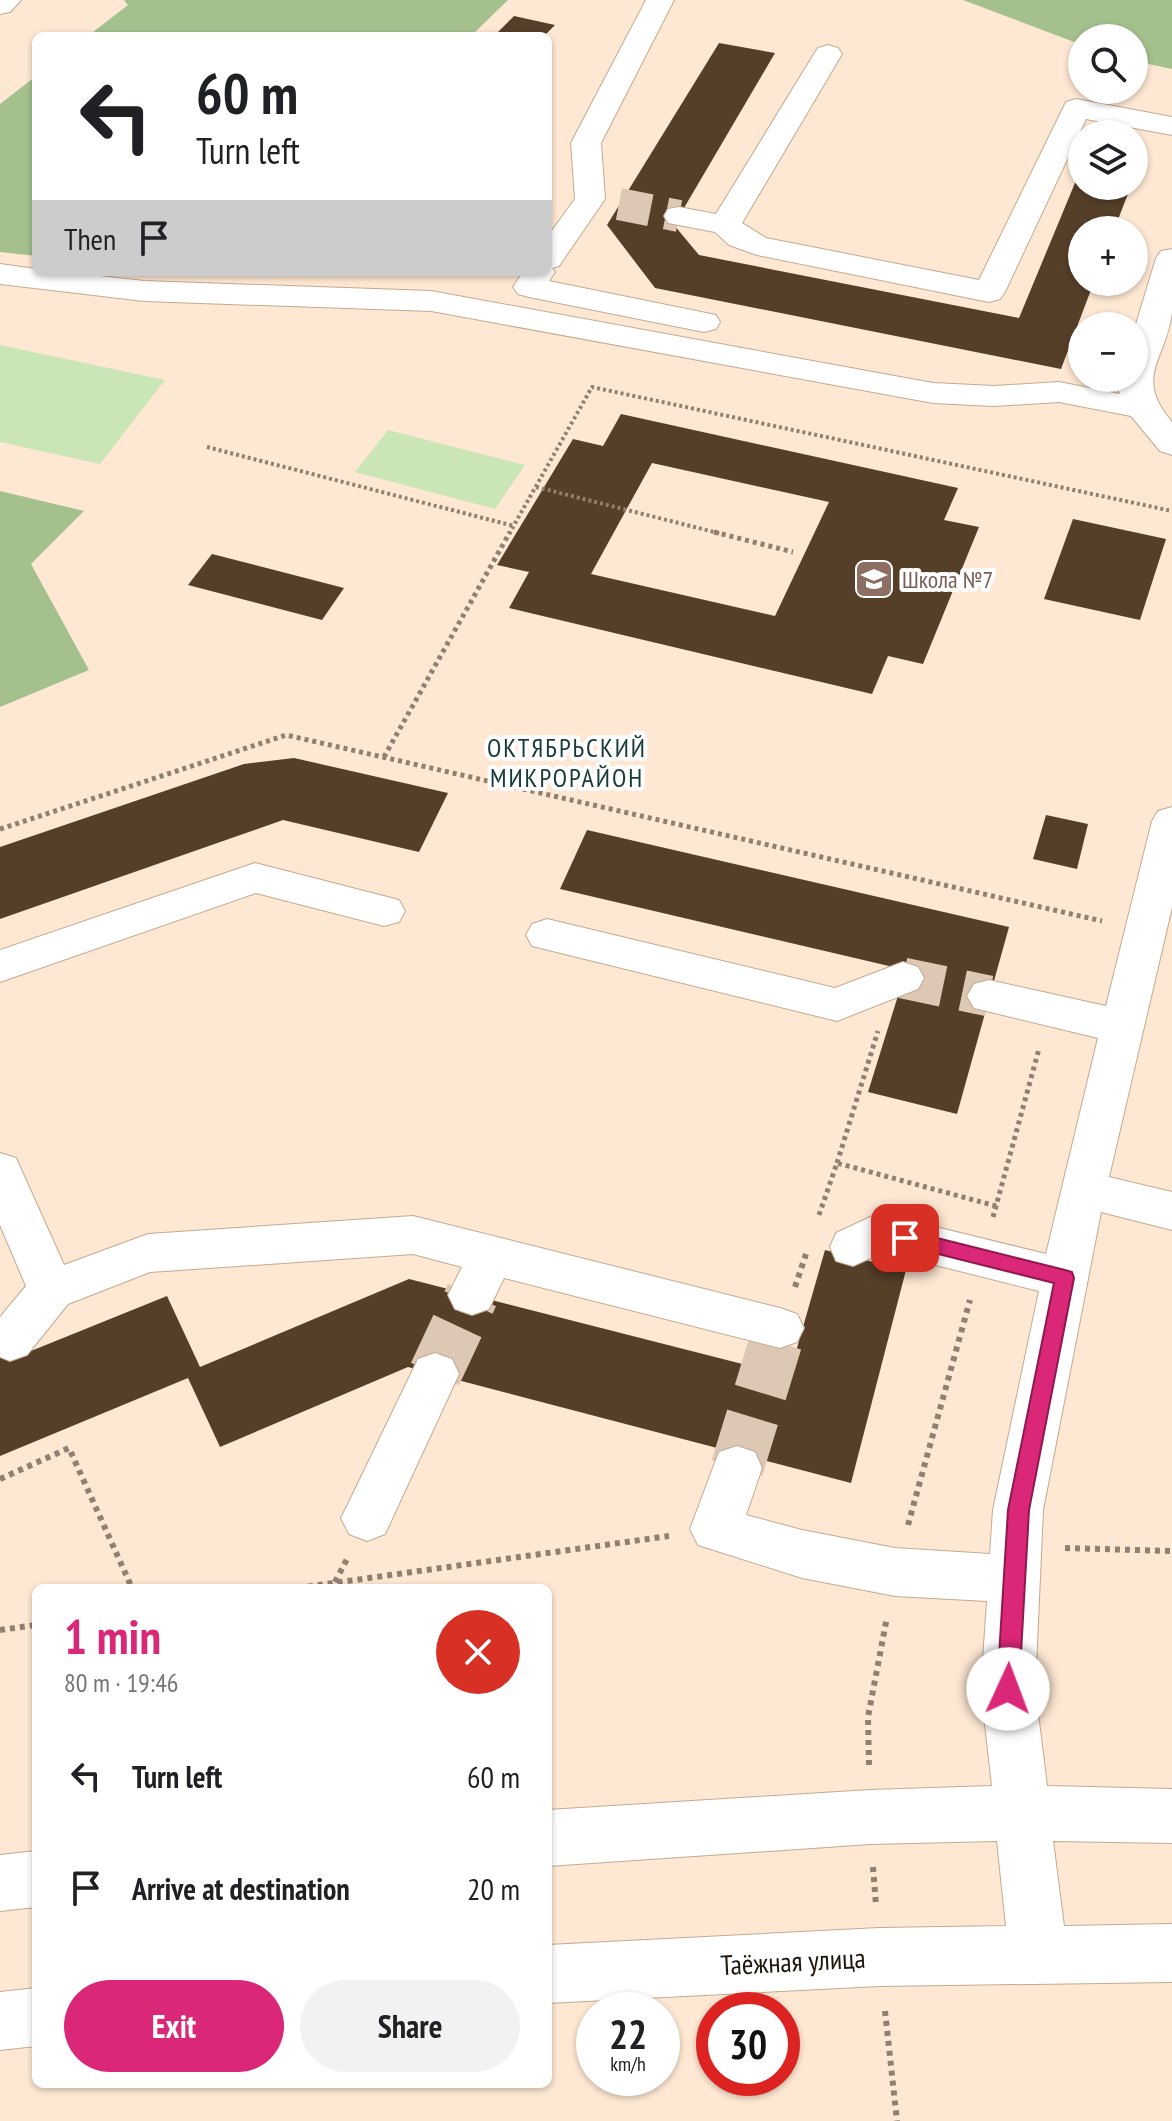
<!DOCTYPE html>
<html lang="en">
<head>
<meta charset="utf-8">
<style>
	body { margin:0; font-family:"PT Sans Narrow",sans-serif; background:#f2f2f2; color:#202124; height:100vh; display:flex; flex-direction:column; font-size:30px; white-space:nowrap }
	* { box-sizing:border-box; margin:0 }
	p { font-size:26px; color:#757577 }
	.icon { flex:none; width:44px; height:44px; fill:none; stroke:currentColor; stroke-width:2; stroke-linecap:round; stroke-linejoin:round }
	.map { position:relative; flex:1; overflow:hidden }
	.sheet { position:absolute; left:32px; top:1584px; width:520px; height:504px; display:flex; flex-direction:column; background:#fff; border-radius:12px; box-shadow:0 2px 6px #0004 }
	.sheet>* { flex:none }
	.hud { position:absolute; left:32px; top:32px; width:520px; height:244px; border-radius:12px; box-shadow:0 2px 6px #0004; background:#fff; color:#202124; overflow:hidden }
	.tools { position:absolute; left:1068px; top:24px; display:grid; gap:16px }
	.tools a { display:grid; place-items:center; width:80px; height:80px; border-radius:50%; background:#fff; box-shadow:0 2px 6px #0004; font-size:40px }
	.speed { position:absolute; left:576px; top:1992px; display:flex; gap:16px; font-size:40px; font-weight:700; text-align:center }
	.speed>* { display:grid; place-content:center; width:104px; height:104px; border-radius:50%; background:#fff; box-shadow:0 2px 6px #0004; line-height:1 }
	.speed small { font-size:20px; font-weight:400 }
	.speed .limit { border:12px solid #d22; background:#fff; color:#111 }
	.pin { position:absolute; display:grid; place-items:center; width:68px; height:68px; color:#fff; margin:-34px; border-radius:16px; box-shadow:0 4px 12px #0006 }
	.me { position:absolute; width:88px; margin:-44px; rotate:2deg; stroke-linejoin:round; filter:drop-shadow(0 0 6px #0008) }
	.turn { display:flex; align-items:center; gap:28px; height:168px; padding:0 32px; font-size:36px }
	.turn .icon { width:104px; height:104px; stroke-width:2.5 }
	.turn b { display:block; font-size:56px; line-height:68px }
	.then { display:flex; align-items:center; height:76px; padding:0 32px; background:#0003; gap:16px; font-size:30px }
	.round { display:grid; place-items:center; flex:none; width:84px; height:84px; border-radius:42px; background:#f2f2f2 }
	.summary { display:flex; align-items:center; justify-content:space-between; height:136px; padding:0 32px }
	h1 { font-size:48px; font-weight:800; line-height:60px; color:#db2777 }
	.primary-button { display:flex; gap:16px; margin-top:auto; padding:16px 32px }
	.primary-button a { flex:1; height:92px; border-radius:48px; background:#db2777; color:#fff; font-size:32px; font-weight:800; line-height:92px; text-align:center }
	.primary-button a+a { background:#f2f2f2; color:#202124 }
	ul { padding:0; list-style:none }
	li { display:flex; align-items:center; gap:24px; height:112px; padding:0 32px }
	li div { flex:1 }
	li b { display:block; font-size:30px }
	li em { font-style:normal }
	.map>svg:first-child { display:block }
	.green { fill:#cae5b6 }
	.forest { fill:#a4c18d }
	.building { fill:#553f29; fill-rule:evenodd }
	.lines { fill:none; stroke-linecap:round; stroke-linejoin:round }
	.minor-tunnel-far2 { stroke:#dcc8b5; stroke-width:32; stroke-dasharray:32 16; stroke-linecap:butt }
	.minor-tunnel-far1 { stroke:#dcc8b5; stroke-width:41; stroke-dasharray:41 20; stroke-linecap:butt }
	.minor-tunnel { stroke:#dcc8b5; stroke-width:53; stroke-dasharray:53 26; stroke-linecap:butt }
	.minor-casing { stroke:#c3aa90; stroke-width:2 }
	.path-far2 { stroke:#908071; stroke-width:4; stroke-dasharray:3 3; stroke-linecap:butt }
	.path-far1 { stroke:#908071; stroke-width:5; stroke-dasharray:4 4; stroke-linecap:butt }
	.path { stroke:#908071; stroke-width:6; stroke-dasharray:5 5; stroke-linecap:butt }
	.minor { fill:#fff; fill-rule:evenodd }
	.route { fill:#db2777; stroke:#8e194d; stroke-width:2 }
	.labels { text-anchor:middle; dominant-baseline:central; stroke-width:8; stroke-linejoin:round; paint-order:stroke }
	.education-label { font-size:24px; fill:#785e54; stroke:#fff; text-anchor:start }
	.neighbourhood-label { font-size:26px; letter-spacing:2px; fill:#183b3a; stroke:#fff }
	.near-street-label { font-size:28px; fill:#1e150b; stroke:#fff }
</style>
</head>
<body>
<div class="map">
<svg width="1172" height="2121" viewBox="0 0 1172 2121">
	<rect width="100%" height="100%" fill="#fee8d3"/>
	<path class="green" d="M0,345L165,380L100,464L0,442Z
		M388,430L525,465L495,509L355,472Z"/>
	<path class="forest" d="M124,0H508L471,36H88L128,5Z
		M963,0H1172V69L1134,61V38H1082V45Z
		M36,76V256L0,252V104Z
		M0,491L84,511L31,564L89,670L0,707Z"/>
	<path class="building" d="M514,16L555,25L544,36H494Z
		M719,43L775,53L674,225L699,255L1019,318L1082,166V186H1131L1114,230H1082V282H1094L1061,369L655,288L607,225Z
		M1134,151L1144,153L1134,179Z
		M621,414L958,488L944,520L979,527L923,664L888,656L872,694L509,608L529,572L497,565L573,439L603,446ZM652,463L829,502L775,616L591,574Z
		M1073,519L1166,539L1140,620L1044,599Z
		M212,554L344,588L322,620L188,585Z
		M294,758L448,793L419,852L283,820L0,919V847L244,764Z
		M1046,815L1088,824L1077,869L1033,859Z
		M587,830L1009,927L957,1114L868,1092L906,970L560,889Z
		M825,1250L906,1270L851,1483L408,1367L220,1447L188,1378L0,1456V1317L16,1357L167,1296L200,1367L409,1279L789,1376Z"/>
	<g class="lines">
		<path class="minor-tunnel-far2" d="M619,204L679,216"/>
		<path class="minor-tunnel-far1" d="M903,978L989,996"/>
		<path class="minor-tunnel" d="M435,1374L472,1295
			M737,1468L780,1328"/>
		<defs>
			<path id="minor" d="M0,0H21L10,12L0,14Z
				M646,0H674L601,143L605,199L559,266L552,268L555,272L549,281L716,315L720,322L716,329L704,332L529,297L518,294L513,287L523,272H548V236L575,199L571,143Z
				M828,45L838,48L842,54L742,223L766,238L979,280L1066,102L1076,99L1172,117V135L1086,119L1005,292L1000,299L989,302L757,255L729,245L715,232L668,223L664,216L668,209L679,207L716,214L814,54L818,48Z
				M1172,249C1172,269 1172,291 1172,312C1166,361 1133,376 1172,422V455L1160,451L1131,416L1059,402L994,406L933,403L431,311L144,301L0,284V264L36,269V272H64L144,281L431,291L933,383L994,386L1059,382L1120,394L1117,386L1120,378H1134V331L1156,258L1161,251Z
				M1172,807V907L1109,1177L1172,1192V1230L1101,1212L1043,1510L1035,1689L1047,1786L1172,1789V1843L1053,1841L1064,1926L1172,1924V1982L879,1986L548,2003V1945L879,1928L1006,1926L997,1841L870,1844L548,1866V1810L870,1790L992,1786L981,1689L987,1601L895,1596L802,1578L698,1545L690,1529L719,1452L737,1446L755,1452L762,1468L746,1515L802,1530L895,1548L990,1554L993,1510L1039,1291L884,1252L853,1266L836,1261L830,1247L836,1233L879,1213L1046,1254L1098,1038L974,1008L967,996L974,984L989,980L1106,1006L1152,821L1158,811Z
				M255,863L399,900L405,911L399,922L384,926L256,893L0,982V950Z
				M547,919L835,988L903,962L918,967L924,978L918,989L837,1021L532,946L526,935L532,924Z
				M0,1153L16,1158L64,1265L148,1234L413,1216L780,1308L797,1314L804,1328L797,1342L780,1348L504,1278L489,1309L472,1315L455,1309L448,1295L462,1267L413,1254L150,1272L68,1304L27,1355L10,1361L0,1357V1317L26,1286L0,1225Z
				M435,1353L452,1359L459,1374L385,1534L367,1541L349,1534L341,1518L349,1502L418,1359Z
				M36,1851V1907L0,1911V1855Z
				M36,1988V2046L0,2050V1992Z"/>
		</defs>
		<use href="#minor" class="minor-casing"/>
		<path class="path-far2" d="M207,447L514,526
			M536,487L722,534
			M509,534L592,387L1172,511"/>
		<path class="path-far1" d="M714,532L793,552
			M384,757L510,532
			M0,829L286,735L1102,921
			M837,1163L878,1031
			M819,1215L837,1163L996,1206
			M993,1217L1039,1049"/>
		<path class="path" d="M795,1287L806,1254
			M0,1479L69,1448L132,1588
			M908,1525L970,1300
			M1065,1548L1172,1551
			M335,1582L347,1559
			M298,1588L669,1536
			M0,1630L36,1625
			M869,1765L868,1717L887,1617
			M873,1867L876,1905
			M885,2011L897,2121"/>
		<use href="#minor" class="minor"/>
	</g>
	<path class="route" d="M905,1230L1065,1270L1072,1272L1074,1278L1029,1510L1019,1689L1016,1696L1008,1699L1000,1696L997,1689L1008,1510L1054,1283L898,1244L895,1238L898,1233Z"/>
	<defs>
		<symbol id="school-square" viewBox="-11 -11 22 22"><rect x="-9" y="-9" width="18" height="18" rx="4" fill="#8d6e63" stroke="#fff"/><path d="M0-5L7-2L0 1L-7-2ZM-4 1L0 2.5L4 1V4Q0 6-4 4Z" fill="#fff"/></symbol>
	</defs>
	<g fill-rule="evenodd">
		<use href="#school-square" x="852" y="557" width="44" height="44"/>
	</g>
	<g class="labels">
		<g class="education-label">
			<text x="902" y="579">Школа №7</text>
		</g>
		<g class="neighbourhood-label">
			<text x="567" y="747">ОКТЯБРЬСКИЙ<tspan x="567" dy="30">МИКРОРАЙОН</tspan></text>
		</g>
		<g class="near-street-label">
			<text transform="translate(793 1961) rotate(-3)">Таёжная улица</text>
		</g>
	</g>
</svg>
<div class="tools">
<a><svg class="icon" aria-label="search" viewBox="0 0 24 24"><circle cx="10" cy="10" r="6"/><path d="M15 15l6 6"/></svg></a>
<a><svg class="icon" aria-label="layers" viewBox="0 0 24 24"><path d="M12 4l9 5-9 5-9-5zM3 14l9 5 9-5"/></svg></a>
<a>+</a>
<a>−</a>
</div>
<div class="speed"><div>22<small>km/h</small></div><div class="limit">30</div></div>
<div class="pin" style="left:905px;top:1238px;background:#d93025"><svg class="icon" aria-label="arrive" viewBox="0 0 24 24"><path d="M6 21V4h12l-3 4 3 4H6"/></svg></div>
<svg class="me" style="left:1008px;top:1689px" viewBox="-20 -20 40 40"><circle r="19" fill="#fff"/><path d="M0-13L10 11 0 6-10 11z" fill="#db2777"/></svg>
<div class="hud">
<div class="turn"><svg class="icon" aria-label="left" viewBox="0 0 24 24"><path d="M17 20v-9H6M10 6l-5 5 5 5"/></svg><div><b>60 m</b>Turn left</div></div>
<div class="then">Then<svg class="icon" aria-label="arrive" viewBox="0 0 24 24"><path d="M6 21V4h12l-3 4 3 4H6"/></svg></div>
</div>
<section class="sheet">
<div class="summary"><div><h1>1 min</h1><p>80 m · 19:46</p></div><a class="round" style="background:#d93025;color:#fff"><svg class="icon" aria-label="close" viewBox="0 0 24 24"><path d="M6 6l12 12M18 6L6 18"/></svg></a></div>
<ul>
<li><svg class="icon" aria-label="left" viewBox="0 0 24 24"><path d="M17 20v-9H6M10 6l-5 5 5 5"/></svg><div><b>Turn left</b></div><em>60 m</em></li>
<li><svg class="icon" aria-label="arrive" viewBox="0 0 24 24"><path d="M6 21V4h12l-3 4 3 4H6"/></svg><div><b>Arrive at destination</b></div><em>20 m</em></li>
</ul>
<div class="primary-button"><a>Exit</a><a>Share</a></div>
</section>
</div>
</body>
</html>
